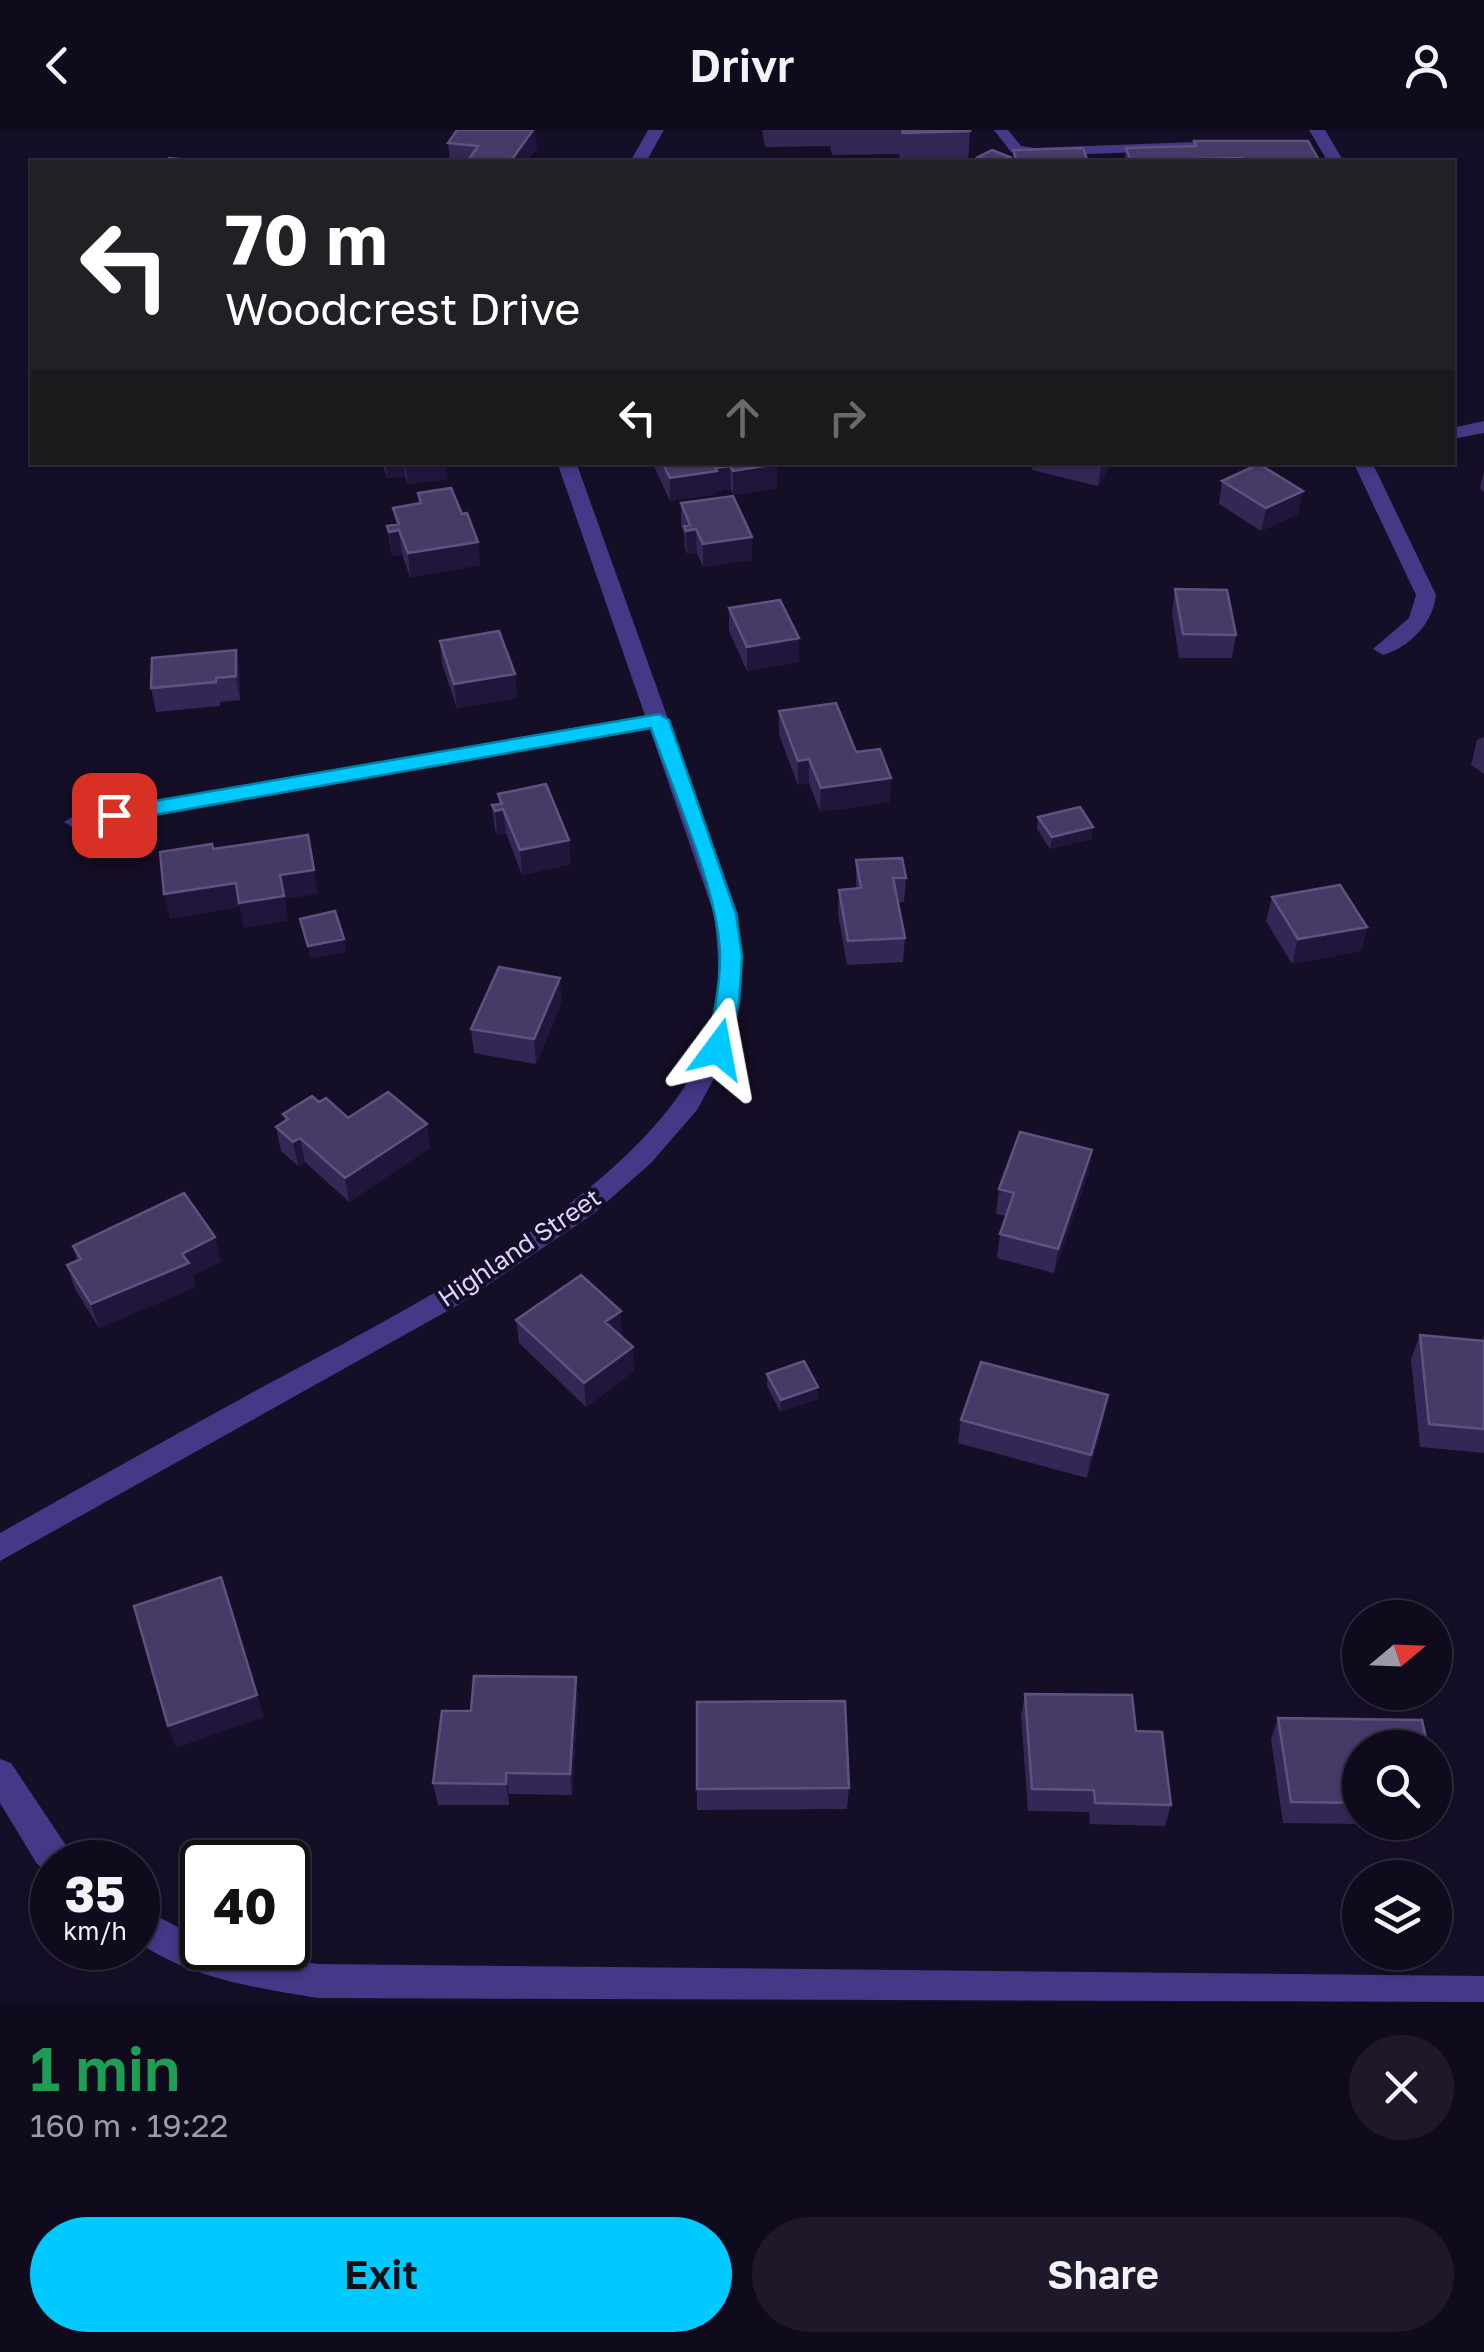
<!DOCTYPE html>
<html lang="en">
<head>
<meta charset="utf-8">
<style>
	body { margin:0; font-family:"Golos Text",sans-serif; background:#1e182a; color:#f1f3f6; height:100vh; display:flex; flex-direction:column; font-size:38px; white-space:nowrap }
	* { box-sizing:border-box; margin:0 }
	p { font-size:32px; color:#9c9aa4 }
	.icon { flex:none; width:55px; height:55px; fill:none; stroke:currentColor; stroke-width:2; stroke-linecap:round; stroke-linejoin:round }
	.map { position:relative; height:1872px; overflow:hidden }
	.details { display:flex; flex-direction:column; background:#100a1d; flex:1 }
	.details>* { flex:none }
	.banner { position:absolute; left:30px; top:30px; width:1425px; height:305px; border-radius:0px; box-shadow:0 2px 8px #0004,0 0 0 2px #302b3b; background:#202124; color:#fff; overflow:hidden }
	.needle { width:65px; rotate:71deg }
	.fabs { position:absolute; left:1342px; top:1470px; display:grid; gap:20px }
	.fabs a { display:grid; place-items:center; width:110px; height:110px; border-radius:50%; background:#100a1d; box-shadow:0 2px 8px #0004,0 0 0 2px #302b3b; font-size:50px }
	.speed { position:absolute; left:30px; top:1710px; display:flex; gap:20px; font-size:50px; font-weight:700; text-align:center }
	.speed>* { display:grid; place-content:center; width:130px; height:130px; border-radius:50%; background:#100a1d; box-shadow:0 2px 8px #0004,0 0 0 2px #302b3b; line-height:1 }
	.speed small { font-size:25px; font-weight:400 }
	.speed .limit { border:5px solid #111; border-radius:15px; background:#fff; color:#111 }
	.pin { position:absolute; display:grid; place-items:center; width:85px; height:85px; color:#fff; margin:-42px; border-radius:20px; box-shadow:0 5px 15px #0006 }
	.me { position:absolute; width:110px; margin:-55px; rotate:13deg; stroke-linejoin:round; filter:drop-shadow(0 0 8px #0008) }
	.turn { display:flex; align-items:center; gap:35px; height:210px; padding:0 30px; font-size:45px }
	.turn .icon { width:130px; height:130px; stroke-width:2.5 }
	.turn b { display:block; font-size:70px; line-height:85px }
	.lanes { display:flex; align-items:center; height:95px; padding:0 30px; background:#0003; justify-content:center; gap:50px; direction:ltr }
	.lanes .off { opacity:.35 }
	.round { display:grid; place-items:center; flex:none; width:105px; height:105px; border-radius:52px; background:#1e182a }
	.overview { display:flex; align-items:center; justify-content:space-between; height:170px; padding:0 30px }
	h1 { font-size:60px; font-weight:600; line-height:75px; color:#1e9e55 }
	.button { display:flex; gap:20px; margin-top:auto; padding:20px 30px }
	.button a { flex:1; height:115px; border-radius:60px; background:#00c9ff; color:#111; font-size:40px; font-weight:600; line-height:115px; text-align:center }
	.button a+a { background:#1e182a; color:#f1f3f6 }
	header { display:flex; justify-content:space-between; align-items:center; height:130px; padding:0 30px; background:#100a1d; font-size:45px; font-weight:600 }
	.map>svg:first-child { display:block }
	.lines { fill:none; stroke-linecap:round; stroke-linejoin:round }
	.service { fill:#443887; fill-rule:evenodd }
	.minor { fill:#443887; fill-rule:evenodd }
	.tertiary { fill:#443887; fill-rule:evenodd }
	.wall { fill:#352755 }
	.shaded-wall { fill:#20153b }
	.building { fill:#473a67; stroke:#5f527f; stroke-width:2.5 }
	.route { fill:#00c9ff; stroke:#0083a6; stroke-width:2.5 }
	.labels { text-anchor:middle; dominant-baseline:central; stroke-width:8; stroke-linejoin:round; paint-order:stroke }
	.street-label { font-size:25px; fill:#ded4ff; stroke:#150e27 }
</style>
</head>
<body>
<header><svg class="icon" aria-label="back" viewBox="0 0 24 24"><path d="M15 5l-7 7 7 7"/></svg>Drivr<svg class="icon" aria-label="person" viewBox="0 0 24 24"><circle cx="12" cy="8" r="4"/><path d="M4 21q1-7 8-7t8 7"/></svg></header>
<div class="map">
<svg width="1484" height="1872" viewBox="0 0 1484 1872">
	<rect width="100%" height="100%" fill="#150e27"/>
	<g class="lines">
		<path class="service" d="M994,0H1008L1021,16L1035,18L1222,11L1229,15L1222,19L1035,26L1011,22Z"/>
		<path class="minor" d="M1309,0H1325L1344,32H1328Z
			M1484,291V303L1452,309V298Z
			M1353,332H1372L1436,465C1433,493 1410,517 1383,525L1373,519L1409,488L1416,465Z
			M659,583L670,590L667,595L75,699L64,692L75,685Z
			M0,1629L11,1633L77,1732H52V1744L37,1734L0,1673Z
			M138,1776L202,1810V1818H230L317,1834L1484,1846V1872L317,1868C256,1858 189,1848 138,1812Z"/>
		<path class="tertiary" d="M648,0H664L646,32H630Z
			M557,332H576L738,784L742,852L730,919L697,980L651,1033L593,1084L458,1175L0,1431V1403C82,1357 163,1311 246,1266C384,1190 641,1069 705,919C723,878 719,827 714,784Z"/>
	</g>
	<path class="wall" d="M762,0H970L968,32H901L899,24L832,25L830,16L765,17Z
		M1194,11L1320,32H1124L1126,18L1194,16Z
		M448,13L537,18L526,32H450Z
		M382,332H445L447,349L408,354L405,346L387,348Z
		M652,332H776L777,358L733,365L731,359L717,361V364L670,371Z
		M1033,332H1113L1098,356L1032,340Z
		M1484,342V362L1480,358Z
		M1222,351L1303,361L1298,384L1261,401L1219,374Z
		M418,363L478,412L480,435L410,447L402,424L392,426L387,396L396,395L393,378L419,374Z
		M681,373L752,407V430L703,437L697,423L687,424L685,419L684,404L681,396Z
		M1175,459L1236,505L1232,528H1179L1172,483Z
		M729,478L799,532L747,541L729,501Z
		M440,511L515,544L517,568L457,578L442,534Z
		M236,520L240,544V570L220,572V576L156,582L151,558Z
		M779,581L856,622L890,672L820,682L809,653L798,655L779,605Z
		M1484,607V644L1471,635L1477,610Z
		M498,664L571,734L522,745L506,703L497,705L495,700L492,675L499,674Z
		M1038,687L1092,709L1050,719L1037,699Z
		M856,730L906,748L904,772H898L905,808L903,832L847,835L838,784L839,760L856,759Z
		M1272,767L1367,797L1361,821L1292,834L1266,791Z
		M562,872L536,934L474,923L471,899Z
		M319,972L348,988L427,994L430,1018L349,1072L305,1032L298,1036L281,1021L276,997L285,991L283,984Z
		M1092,1020L1088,1044L1054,1143L997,1128L1000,1104L1006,1086L996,1084L999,1059Z
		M73,1116L221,1131L193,1146L196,1157L99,1198L75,1159L67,1135L77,1130Z
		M516,1190L622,1205L621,1206L634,1241L586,1277L519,1213Z
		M1420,1205L1482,1210L1484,1205V1323L1420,1317L1411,1229Z
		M767,1244L818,1257V1269L780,1282L767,1256Z
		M1104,1289L1087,1348L958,1313L961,1290Z
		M576,1547L578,1569L572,1665L509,1664V1675H438L433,1653L471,1581Z
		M1025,1564L1136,1601L1171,1675L1165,1696L1090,1694L1089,1682L1028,1681L1021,1586Z
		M1278,1588L1360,1618V1692H1431L1430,1695L1283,1693L1271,1609Z
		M849,1658L847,1679L697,1680V1659Z"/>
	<path class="shaded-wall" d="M533,0H535L537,18L526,32H510Z
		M385,332H404L405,346L387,348Z
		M405,332H445L447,349L408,354Z
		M1102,332H1113L1098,356Z
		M777,334V358L733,365V341Z
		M730,336L731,359L717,361V364L670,371V348Z
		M1303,361L1298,384L1261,401L1266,378Z
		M696,399L697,423L687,424L686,401Z
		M399,400L402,424L392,426L389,402Z
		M752,407V430L703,437V414Z
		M478,412L480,435L410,447L408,423Z
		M799,508V532L747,541V517Z
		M236,520L240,544V570L236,546Z
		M515,544L517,568L457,578L454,554Z
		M809,629V653L798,655V631Z
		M891,648L890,672L820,682L821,658Z
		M503,679L506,703L497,705L495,681Z
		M1093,697L1092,709L1050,719L1052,707Z
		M569,710L571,734L522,745L520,720Z
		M314,740L318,764L285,769L288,791L244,798L240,777L170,789L164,764Z
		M1367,797L1361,821L1292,834L1298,809Z
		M344,809L346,822L310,829L308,816Z
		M560,848L562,872L536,934L534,909Z
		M427,994L430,1018L349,1072L345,1048Z
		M300,1008L305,1032L298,1036L293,1012Z
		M1092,1020L1088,1044L1054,1143L1058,1119Z
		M215,1107L221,1131L193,1146L196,1157L99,1198L91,1174Z
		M621,1181L622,1205L607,1216L605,1192Z
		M633,1217L634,1241L586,1277L584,1253Z
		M818,1257V1269L780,1282L781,1270Z
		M1108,1265L1104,1289L1087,1348L1091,1325Z
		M576,1547L578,1569L572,1665L570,1644Z
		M257,1565L264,1587L176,1618L168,1596Z
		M506,1643L509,1664V1675L506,1654Z"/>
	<path class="building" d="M457,0H533L510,32H467L478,16L448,13Z
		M902,0H970V1L903,3Z
		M1194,11H1308L1320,32H1246L1243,28L1199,29L1201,32H1131L1126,18L1196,16Z
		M1083,18L1088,32H1017L1013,20Z
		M992,20L1010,27L999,32H993L978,27Z
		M169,28L207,32H164Z
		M662,332H776L777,334L733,341L730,336L715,338L717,341L670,348Z
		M1259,334L1303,361L1266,378L1222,351Z
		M451,358L462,384L467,383L478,412L408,423L399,400L389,402L387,396L399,394L393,378L421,373L418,363Z
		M733,366L752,407L703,414L696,399L686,401L684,396L690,395L681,373Z
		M1175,459L1227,460L1236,505L1183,504Z
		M780,470L799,508L747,517L729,478Z
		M499,501L515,544L454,554L440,511Z
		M236,520V546L216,548V552L151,558L152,528Z
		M836,573L856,622L880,619L891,648L821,658L809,629L798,631L779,581Z
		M546,654L569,710L520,720L503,679L495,681L492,675L502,674L498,664Z
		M1080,677L1093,697L1052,707L1038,687Z
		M308,705L314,740L280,745L284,766L239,773L236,753L164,764L160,722L212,714L213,719Z
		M902,728L906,748H893L905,808L848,811L839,760L861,758L856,730Z
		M1340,755L1367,797L1298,809L1272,767Z
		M335,781L344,809L308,816L300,789Z
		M499,837L560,848L534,909L471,899Z
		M388,962L427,994L345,1048L300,1008L293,1012L276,997L288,989L283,984L312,966L319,972L326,968L348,988Z
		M1020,1002L1092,1020L1058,1119L1000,1104L1014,1063L999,1059Z
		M184,1063L215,1107L182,1124L189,1133L91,1174L67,1135L81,1129L73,1116Z
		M581,1145L621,1181L605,1192L633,1217L584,1253L516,1190Z
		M1420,1205L1484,1211V1299L1429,1294Z
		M804,1231L818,1257L781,1270L767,1244Z
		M981,1232L1108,1265L1091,1325L961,1290Z
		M221,1447L257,1565L168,1596L134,1476Z
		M474,1546L576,1547L570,1644L506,1643V1654L433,1653L442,1581H471Z
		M1025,1564L1132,1565L1136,1601L1162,1602L1171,1675L1095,1673L1094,1660L1032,1659Z
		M845,1571L849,1658L697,1659V1572Z
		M1278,1588L1422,1590L1428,1618H1360V1673L1291,1672Z
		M1435,1652L1439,1674H1435Z"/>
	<path class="route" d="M659,584L669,590L736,784L742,826L739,872L729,919L718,927L706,919C713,889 720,859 720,827C720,765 673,660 651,598L114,692L104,685L114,678Z"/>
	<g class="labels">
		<g class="street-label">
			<text transform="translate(519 1117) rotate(-34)">Highland Street</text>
		</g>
	</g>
</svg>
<div class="fabs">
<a><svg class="needle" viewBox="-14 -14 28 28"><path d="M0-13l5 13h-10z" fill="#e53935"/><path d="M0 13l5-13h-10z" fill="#9c9aa4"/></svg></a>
<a><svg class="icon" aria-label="search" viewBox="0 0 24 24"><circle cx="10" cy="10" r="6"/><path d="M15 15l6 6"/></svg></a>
<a><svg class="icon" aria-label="layers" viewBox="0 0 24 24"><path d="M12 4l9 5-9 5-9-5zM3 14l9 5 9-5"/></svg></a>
</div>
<div class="speed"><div>35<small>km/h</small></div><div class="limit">40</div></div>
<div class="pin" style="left:114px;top:685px;background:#d93025"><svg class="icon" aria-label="arrive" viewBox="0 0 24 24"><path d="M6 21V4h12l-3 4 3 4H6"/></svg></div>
<svg class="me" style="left:718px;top:919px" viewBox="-20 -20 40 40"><path d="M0-17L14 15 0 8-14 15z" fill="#00c9ff" stroke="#fff" stroke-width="4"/></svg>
<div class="banner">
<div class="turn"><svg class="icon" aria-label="left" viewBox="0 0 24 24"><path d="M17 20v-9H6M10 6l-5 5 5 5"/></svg><div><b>70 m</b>Woodcrest Drive</div></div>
<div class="lanes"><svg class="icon" aria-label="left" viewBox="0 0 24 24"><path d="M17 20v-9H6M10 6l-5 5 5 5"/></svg><svg class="icon off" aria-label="ahead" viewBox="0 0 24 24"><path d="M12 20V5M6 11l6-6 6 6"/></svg><svg class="icon off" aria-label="right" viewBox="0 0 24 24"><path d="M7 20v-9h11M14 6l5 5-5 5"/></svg></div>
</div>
</div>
<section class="details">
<div class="overview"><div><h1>1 min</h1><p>160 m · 19:22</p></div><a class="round"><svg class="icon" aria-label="close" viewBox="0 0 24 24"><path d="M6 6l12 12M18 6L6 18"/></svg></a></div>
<div class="button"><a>Exit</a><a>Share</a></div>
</section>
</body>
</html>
